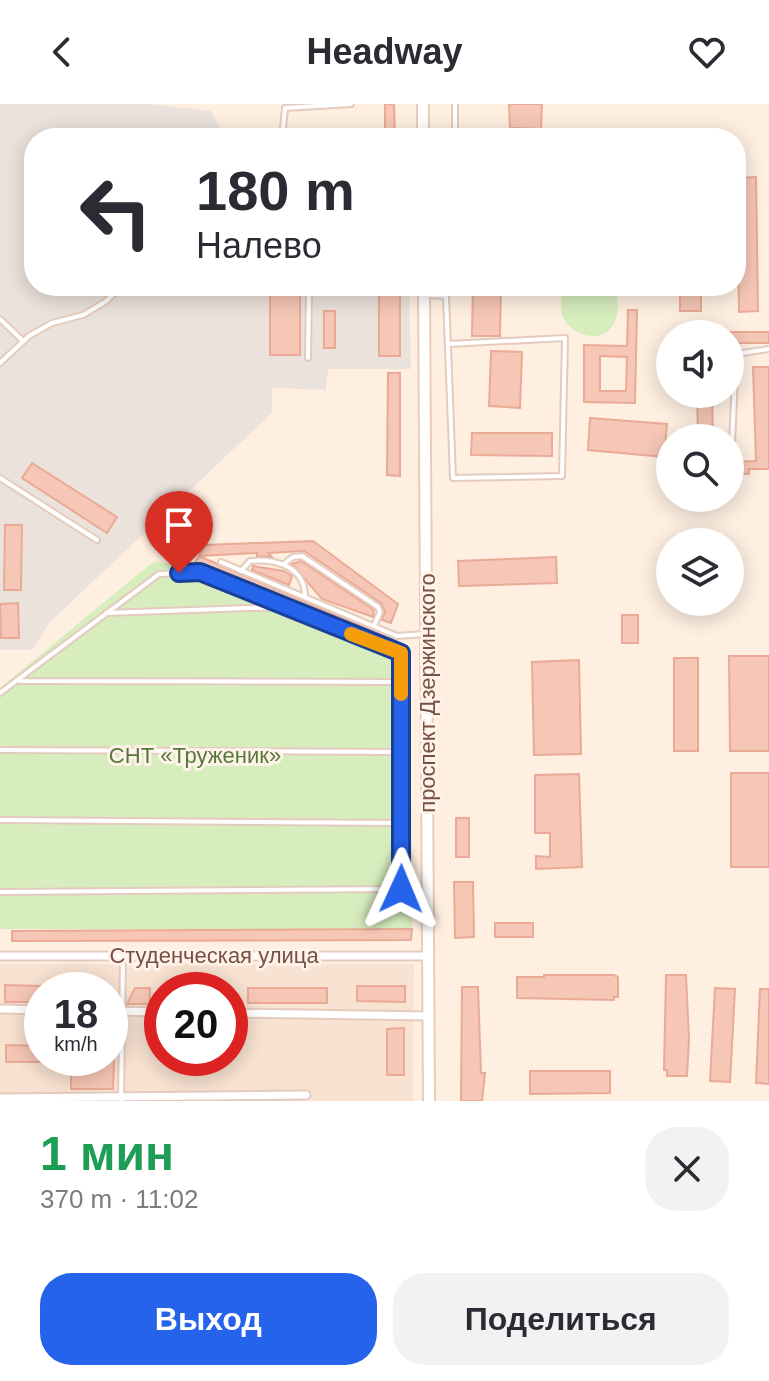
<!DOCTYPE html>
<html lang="ru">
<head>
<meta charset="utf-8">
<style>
	body { margin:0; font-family:Helvetica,sans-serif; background:#f2f2f3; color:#2b2b33; height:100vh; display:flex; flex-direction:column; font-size:30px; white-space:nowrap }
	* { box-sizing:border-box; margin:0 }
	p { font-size:26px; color:#7c7c81 }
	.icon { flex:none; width:44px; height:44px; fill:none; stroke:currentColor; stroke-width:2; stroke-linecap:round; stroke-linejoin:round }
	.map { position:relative; height:997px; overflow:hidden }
	.sheet { display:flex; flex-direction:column; background:#fff; flex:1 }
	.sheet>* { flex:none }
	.top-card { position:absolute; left:24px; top:24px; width:722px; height:168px; border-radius:32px; box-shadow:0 4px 20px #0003; background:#fff; color:#2b2b33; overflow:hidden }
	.controls { position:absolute; left:656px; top:216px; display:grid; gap:16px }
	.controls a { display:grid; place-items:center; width:88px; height:88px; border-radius:50%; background:#fff; box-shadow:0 4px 20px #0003; font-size:40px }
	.speed { position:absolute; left:24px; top:868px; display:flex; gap:16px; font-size:40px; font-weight:700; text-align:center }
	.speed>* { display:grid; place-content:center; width:104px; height:104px; border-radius:50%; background:#fff; box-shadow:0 4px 20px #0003; line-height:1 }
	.speed small { font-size:20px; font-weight:400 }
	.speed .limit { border:12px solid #d22; background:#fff; color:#111 }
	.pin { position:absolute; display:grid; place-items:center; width:68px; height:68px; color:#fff; margin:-82px -34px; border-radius:50% 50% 50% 0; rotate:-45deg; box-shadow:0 0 8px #0007 }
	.pin .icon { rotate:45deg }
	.me { position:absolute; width:88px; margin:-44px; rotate:1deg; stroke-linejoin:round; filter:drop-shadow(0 0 6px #0008) }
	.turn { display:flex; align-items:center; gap:28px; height:168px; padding:0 40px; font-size:36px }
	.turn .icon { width:104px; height:104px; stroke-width:2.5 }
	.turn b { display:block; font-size:56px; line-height:68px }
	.round { display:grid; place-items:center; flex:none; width:84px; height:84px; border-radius:32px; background:#f2f2f3 }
	.summary { display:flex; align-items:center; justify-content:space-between; height:136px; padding:0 40px }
	h1 { font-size:48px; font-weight:800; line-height:60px; color:#1e9e55 }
	.primary-button { display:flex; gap:16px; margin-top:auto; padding:16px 40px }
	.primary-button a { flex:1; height:92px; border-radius:32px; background:#2563eb; color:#fff; font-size:32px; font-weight:800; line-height:92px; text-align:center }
	.primary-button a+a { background:#f2f2f3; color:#2b2b33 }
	header { display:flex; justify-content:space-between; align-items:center; height:104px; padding:0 40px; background:#fff; font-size:36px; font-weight:800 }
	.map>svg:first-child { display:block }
	.residential { fill:#f8e2d1; fill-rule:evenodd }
	.industrial { fill:#ece2dc }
	.green { fill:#d7edbe }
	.building { fill:#f6c7b6; stroke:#eaaa95; stroke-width:2; fill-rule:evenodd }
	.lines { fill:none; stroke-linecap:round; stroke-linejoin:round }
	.lane-casing { stroke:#e5cbbe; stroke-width:8 }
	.street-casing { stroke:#e5cbbe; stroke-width:11 }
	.secondary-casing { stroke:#ebcbbb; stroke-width:14 }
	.lane { stroke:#fff; stroke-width:4 }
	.street { stroke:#fff; stroke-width:7 }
	.secondary { stroke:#fff; stroke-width:10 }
	.route-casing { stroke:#184099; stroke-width:20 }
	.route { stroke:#2563eb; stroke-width:14 }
	.slow { stroke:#f59e0b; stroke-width:14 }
	.labels { text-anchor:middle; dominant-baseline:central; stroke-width:6; stroke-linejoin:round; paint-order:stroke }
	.street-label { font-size:22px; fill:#775045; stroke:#fff3e9 }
	.park-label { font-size:22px; fill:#55793a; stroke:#fff3e9 }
</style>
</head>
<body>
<header><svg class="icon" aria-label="back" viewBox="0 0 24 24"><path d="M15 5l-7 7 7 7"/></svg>Headway<svg class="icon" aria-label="heart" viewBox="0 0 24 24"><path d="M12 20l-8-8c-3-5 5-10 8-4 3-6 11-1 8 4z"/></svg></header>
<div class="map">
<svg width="769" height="997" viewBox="0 0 769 997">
	<rect width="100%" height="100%" fill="#feefe1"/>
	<path class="residential" d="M0,860H414L413,997H0ZM42,886H110V954H42ZM162,886H230V954H162Z"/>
	<path class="industrial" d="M0,0H148L211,7L226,34H34V182H409L411,265H328L326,286L272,284V309L50,518L32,546H0Z"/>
	<path class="green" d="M562,182H617C617,192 619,205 616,214C609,241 573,235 563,213C559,205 562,191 562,182Z
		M153,458L194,461L410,552L412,825H0V584Z"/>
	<path class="building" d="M385,0H394L395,34H385Z
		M509,0H542L541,25L510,24Z
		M756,73L758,207L739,208L737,74Z
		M270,182H300V251H270Z
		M473,182H501L500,232H472Z
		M680,182H701V207H680Z
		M379,190H400V252H379Z
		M628,206H637L635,299L584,298V241L627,242ZM600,252L627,253L626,287H600Z
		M324,207H335V244H324Z
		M730,228H769V239H730Z
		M491,247L522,248L520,304L489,302Z
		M753,263H769V365H749V370L730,369V358L756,357Z
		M388,269H400V372L387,371Z
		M697,290H712L713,334H698Z
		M590,314L667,320L664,353L588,346Z
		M472,329H552V352L471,351Z
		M32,359L117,413L107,429L22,374Z
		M5,421H22L21,486H4Z
		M313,437L398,500L391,519L382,516L385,507L381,499L304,447L268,449L272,453L257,452V449L199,452L396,537L395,541L194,461L205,441Z
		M556,453L557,479L459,482L458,457Z
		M301,457L374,506L373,513L322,495L292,460Z
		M253,462L284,467L292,472L289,481L252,466Z
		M18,499L19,534H1L0,500Z
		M622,511H638V539H622Z
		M729,552H769V647H730Z
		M674,554H698V647H674Z
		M579,556L581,650L534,651L532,558Z
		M731,669H769V763H731Z
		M579,670L582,763L536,765V752L550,753V729H535V671Z
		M456,714H469V753H456Z
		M454,778H473L474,833L455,834Z
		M495,819H533V833H495Z
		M412,825L411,836L12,837V827Z
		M544,871H614L618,873V893H614V896L517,894V873H544Z
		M666,871H686L689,935L687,972H667V966H664Z
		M5,881L42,882V898H5Z
		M357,882H405V898L357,897Z
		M462,883H478L481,969H485L482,997H461Z
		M135,884H150V900H127Z
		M248,884H327V899H248Z
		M715,884L735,885L730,978L710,977Z
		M760,885H769V980L756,979Z
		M404,924V971H387V925Z
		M6,941L42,942V958H6Z
		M62,955L114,956L113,985H71V967H62Z
		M530,967H610V989L530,990Z"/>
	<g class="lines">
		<defs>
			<path id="lane" d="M455,33V0
				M282,34L285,4L351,0
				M426,34L591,29
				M309,182V187L408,182
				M427,191L446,192L453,374L562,372L565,234L448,240
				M0,215L23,237
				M308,254L309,187
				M0,259L29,232L52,219L83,211L105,198L122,182
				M732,340L736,250L769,245
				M0,374L97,436
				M221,458L397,532L424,530
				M284,460L293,453L302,452L378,503L380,508L374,522
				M241,467L250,457C274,455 305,461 305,493
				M106,509L281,503
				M20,577L400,578
				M0,589L159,470L200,468L401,549V785L0,788
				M0,646L402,648
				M0,716L402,719
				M121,997L123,851"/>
			<path id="street" d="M0,852H429
				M0,905L42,906
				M110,907L162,908
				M230,909L428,912
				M0,994L306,991"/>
			<path id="secondary" d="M423,0V34
				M424,182L429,997"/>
		</defs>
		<use href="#lane" class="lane-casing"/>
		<use href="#street" class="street-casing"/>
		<use href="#secondary" class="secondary-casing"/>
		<use href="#lane" class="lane"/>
		<use href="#street" class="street"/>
		<use href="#secondary" class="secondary"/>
	</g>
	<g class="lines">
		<defs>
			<path id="route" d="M179,469L200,468L401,549V785"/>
		</defs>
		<use href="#route" class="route-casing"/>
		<use href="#route" class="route"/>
		<path class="slow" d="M351,530L401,549V590"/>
	</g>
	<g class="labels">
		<g class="street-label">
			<text transform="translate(427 589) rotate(-90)">проспект Дзержинского</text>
			<text x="214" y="851">Студенческая улица</text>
		</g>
		<g class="park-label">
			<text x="195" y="651">СНТ «Труженик»</text>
		</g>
	</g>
</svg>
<div class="controls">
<a><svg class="icon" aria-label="sound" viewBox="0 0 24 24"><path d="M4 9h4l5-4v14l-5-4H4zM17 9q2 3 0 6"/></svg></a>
<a><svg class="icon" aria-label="search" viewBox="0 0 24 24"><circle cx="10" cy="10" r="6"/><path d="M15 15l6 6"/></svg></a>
<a><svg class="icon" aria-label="layers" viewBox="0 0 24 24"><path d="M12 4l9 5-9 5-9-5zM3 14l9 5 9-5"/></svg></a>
</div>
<div class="speed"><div>18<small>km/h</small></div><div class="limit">20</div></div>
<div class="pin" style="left:179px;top:469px;background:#d93025"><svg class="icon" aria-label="arrive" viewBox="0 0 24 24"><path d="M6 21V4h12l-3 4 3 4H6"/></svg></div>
<svg class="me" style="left:401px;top:785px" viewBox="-20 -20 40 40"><path d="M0-17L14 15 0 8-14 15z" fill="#2563eb" stroke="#fff" stroke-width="4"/></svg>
<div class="top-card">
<div class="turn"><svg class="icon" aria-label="left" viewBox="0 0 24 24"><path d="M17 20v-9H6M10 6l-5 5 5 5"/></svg><div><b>180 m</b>Налево</div></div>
</div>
</div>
<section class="sheet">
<div class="summary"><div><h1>1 мин</h1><p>370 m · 11:02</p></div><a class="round"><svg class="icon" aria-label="close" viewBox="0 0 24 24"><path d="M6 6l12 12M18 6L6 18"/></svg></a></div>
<div class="primary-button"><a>Выход</a><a>Поделиться</a></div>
</section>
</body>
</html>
